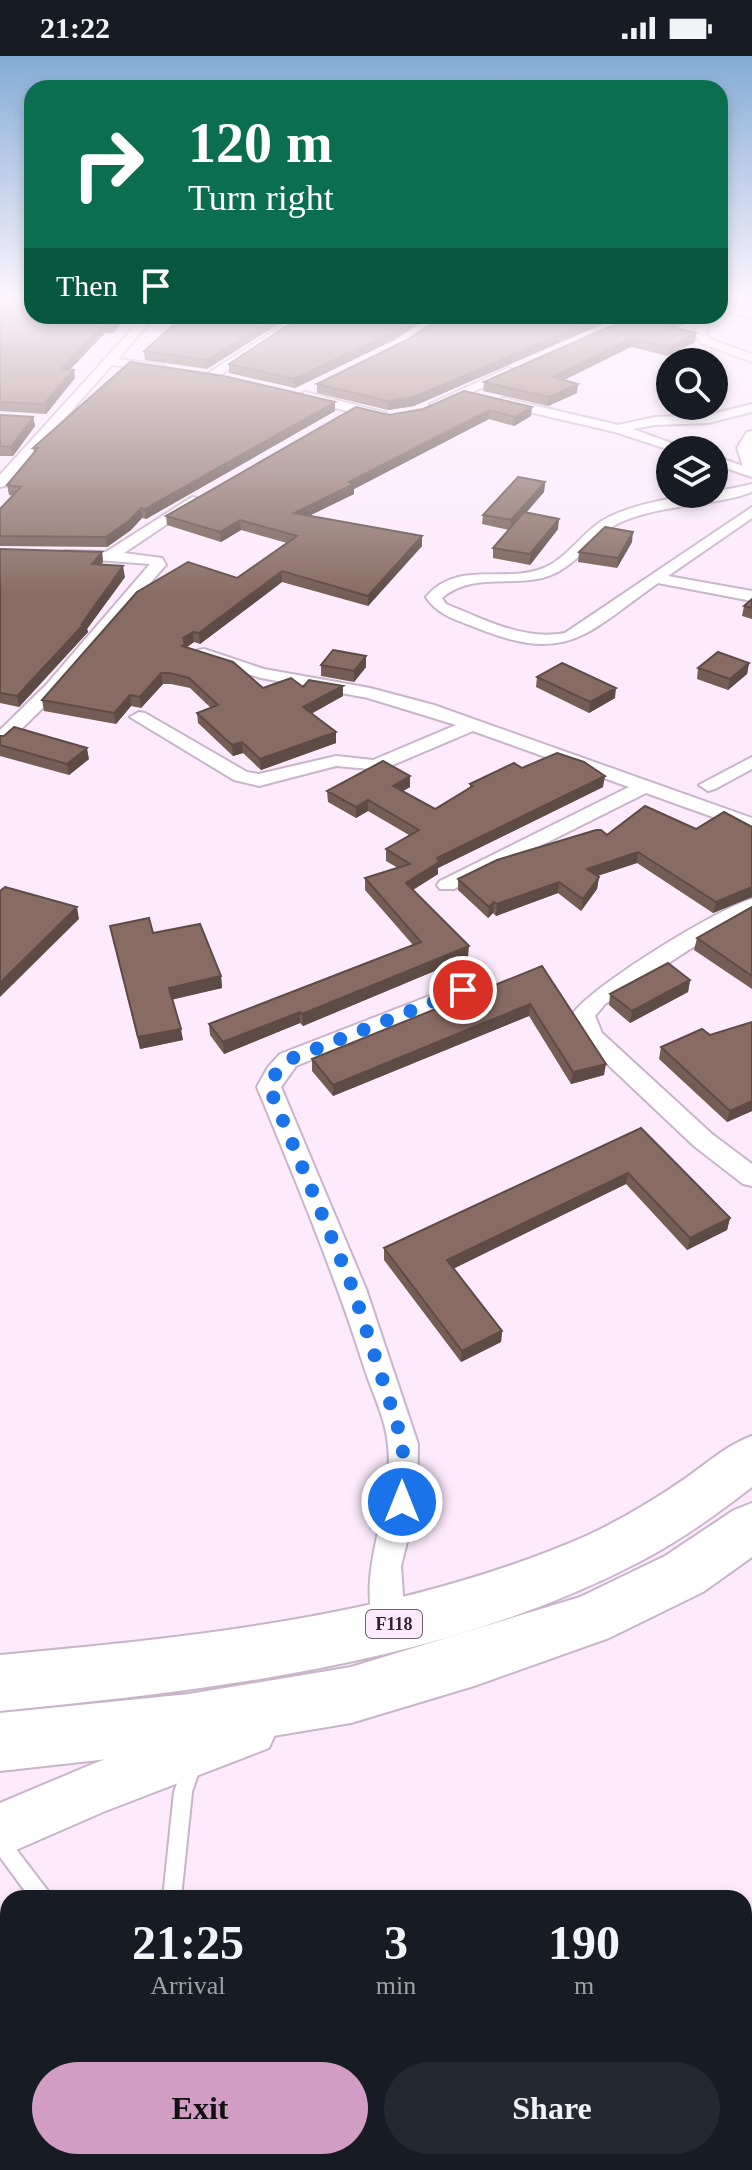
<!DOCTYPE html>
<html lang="en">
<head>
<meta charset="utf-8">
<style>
	body { margin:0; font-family:"Times New Roman",serif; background:#242831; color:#f1f3f6; height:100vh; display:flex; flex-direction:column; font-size:30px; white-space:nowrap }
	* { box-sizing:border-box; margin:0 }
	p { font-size:26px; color:#9ea1a6 }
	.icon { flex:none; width:44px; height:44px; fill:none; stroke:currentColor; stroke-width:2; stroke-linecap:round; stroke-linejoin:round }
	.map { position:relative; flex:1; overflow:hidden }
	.details { position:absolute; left:0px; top:1834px; width:752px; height:280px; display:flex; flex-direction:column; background:#171b24; border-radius:24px 24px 0 0; box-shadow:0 4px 12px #0003 }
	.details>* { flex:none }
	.banner { position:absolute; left:24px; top:24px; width:704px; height:244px; border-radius:24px; box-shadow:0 4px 12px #0003; background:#0b6e4f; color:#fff; overflow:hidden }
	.buttons { position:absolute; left:656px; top:292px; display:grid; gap:16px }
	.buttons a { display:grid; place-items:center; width:72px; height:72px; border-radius:50%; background:#171b24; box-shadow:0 4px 12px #0003; font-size:40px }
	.pin { position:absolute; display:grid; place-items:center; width:68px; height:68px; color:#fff; margin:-34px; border:4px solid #fff; border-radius:50%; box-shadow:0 2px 8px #0007 }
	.me { position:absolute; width:88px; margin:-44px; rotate:0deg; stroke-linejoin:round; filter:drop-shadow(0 0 6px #0008) }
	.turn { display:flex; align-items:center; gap:28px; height:168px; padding:0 32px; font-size:36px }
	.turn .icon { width:104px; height:104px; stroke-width:2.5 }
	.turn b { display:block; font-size:56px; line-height:68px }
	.then { display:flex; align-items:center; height:76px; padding:0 32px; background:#0003; gap:16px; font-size:30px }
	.eta { display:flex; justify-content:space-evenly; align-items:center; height:136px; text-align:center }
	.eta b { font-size:48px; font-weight:600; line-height:56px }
	.primary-button { display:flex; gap:16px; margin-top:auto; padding:16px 32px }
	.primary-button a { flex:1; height:92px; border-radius:48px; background:#d29dc5; color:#111; font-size:32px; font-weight:600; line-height:92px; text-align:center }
	.primary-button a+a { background:#242831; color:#f1f3f6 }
	.status { display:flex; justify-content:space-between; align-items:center; height:56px; padding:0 40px; background:#171b24; direction:ltr }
	.status svg { height:22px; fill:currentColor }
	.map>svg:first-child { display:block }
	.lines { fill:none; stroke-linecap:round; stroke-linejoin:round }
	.service-casing { stroke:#c9b4ca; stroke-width:4 }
	.minor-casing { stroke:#c9b4ca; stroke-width:4 }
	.secondary-casing { stroke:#c9b4ca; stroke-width:4 }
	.primary-casing { stroke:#c9b4ca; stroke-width:4 }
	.service { fill:#fff; fill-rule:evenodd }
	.minor { fill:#fff; fill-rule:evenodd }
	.secondary { fill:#fff; fill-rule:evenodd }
	.primary { fill:#fff; fill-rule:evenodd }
	.wall { fill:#755c54 }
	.shaded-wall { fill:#5f4b45 }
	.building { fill:#886b62; stroke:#5f4b45; stroke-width:2 }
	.route { stroke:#1a73e8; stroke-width:14; stroke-dasharray:0 25.2 }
	.labels { text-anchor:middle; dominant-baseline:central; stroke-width:8; stroke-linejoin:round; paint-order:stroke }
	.shield { fill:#fdebfd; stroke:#6b606c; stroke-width:2 }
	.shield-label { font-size:18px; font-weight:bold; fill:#2d252e }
</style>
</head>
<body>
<div class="status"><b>21:22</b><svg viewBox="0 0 49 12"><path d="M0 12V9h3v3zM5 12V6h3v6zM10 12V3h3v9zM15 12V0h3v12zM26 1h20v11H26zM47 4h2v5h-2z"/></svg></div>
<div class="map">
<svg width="752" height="2114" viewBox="0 0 752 2114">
	<rect width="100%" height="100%" fill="#fdebfd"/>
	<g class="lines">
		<defs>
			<path id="service" d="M192,1700L198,1703L201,1709L192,1736L181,1842H163L174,1736L186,1703Z
				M0,1777L6,1780L48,1835L50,1842H30L0,1801Z"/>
			<path id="minor" d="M732,250L752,256V262L731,256L720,257V251Z
				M144,260H155L118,303L163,309V315L112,309L5,430L0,431V419Z
				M297,260H310L214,323L204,320Z
				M702,260H712L706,276L709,283L752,298V306L701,287L694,276Z
				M508,312L518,315L440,351L430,348Z
				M305,336L386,357L388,360L382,364L301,343L299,340Z
				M503,342L618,369L655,361L708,359L752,348V356L708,367L655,369L633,373L690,394H670L615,376L499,349L497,346Z
				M752,375V421L714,408V400L743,410L737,392L747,376Z
				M752,428V436L740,440C701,450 658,450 621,466C591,480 576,514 542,522C509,530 470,517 442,542L446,548C484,563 523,585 565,577L752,451V462L668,520L752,535V545L658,527C587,577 568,609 477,572C457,564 437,559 426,541C457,504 503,527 541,513C569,503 583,473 609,461C652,440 706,440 752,428Z
				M192,441L197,442V448L124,497L162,502L166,509L163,512L58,637L6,688L0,689V674L46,629L150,508L70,502L65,501V495L106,496Z
				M204,593L264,613L370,632L434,649L752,762V775L646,737L454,833H440L437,829L440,825L629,731L473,675L381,714L336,710L259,730L234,724L130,661L139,656L145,657L247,716L259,718L336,700L373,704L456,669L368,642L261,622L198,602L196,598L198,594Z
				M752,701V713L715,733L708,735L699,729Z
				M752,843V858L701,886L605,948L595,960L602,977L712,1078L752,1108V1130L743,1128L694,1090L584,986L572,959C588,932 720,851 752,843Z
				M463,927L471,929L474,934L471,939L296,1010L281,1031L366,1233L418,1388L417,1446L401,1510L405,1569L400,1580L389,1585L378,1580C352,1519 395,1453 388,1389C386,1363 371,1334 363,1308C333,1214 295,1123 257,1031L268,1011L280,998Z"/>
			<path id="secondary" d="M251,1648L269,1656L277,1674L269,1692L103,1756L0,1801V1747L95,1707Z"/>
			<path id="primary" d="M752,1380V1431C717,1458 680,1485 641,1505C447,1607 215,1634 0,1655V1599C198,1581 402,1560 586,1480C621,1464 654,1444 686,1422C707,1407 727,1389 752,1380Z
				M752,1447V1501L703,1536L609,1582L474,1630L351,1667L189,1694L0,1715V1657L189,1638L351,1611L580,1541L665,1500L734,1454Z"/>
		</defs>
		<use href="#service" class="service-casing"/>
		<use href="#minor" class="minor-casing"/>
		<use href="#secondary" class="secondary-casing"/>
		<use href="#primary" class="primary-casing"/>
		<use href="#service" class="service"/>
		<use href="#minor" class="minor"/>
		<use href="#secondary" class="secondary"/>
		<use href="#primary" class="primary"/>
	</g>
	<path class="wall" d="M0,251L128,260L113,277H105L70,313L75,322L46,358L0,355Z
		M291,260L207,313L145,304L144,295Z
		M302,260H432L394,284L295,332L229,317V308Z
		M634,260L696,277L695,286L668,300L631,291L564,324L577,337L548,350L483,335L484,326Z
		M405,285L414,350L388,354L317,337V328Z
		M464,335L531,360L514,370L489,363L354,433V438L309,460L422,490L368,550L282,526L200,588L194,586L186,591L263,632L303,631L343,640L311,657L336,676V687L261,714L243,697L233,700L198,667L197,657L211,652L190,632L171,628H163L141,652L131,650L116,668L44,655L42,644L237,522L287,487L241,474L221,486L167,469L166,460L389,359L423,353Z
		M335,355L146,463L142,462L131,474L107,491L0,490V453L13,440L9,439L7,429L34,397L33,392Z
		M0,359L33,361L35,370L13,400H0Z
		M545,426L544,436L526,457L558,473L530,509L493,502V492L509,474L482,468L483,459Z
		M632,486L617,512L578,506L579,496Z
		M0,493L102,496L103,506L101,508L125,521L87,573L88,576L19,651L0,647Z
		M752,543V563L742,560L744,550Z
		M366,600V611L354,626L321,620V609Z
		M749,607L747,618L728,634L697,623L698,612Z
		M537,621L615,642L589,657L536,631Z
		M0,680L89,703L69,719L0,700Z
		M522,712L603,731L438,812V818L413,834L468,901L303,970L300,967L224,998L210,979L209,968L413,889L365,834V822L398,812L386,805V793L409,779L368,755L356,762L328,746L327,735L410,731L403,735L435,753L470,731V728Z
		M752,771V841L713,857L637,807L597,820L599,821L597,833L581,855L558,837L496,860L493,857L488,862L458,834V823L607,779L696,773Z
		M752,851V933L694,894L697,882Z
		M110,870L153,877L221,920L222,932L172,943L183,984L140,993Z
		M542,910L604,1019L571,1028L529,960L333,1040L312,1015V1003Z
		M690,924L688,936L630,967L609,949L610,938Z
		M710,979L752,1055L727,1066L659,1003L661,991Z
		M641,1072L730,1162L727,1174L687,1194L626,1128L453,1212L502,1275L501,1286L461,1306L384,1204V1192Z"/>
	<path class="shaded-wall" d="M120,260H128L113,277L112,269Z
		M278,260H291L207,313V304Z
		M419,260H432L394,284L295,332L294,323Z
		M604,260H622L414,350L388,354V345Z
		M685,260H700L665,278L666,270Z
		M103,269L105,277L62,322L61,313Z
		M696,277L695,286L668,300L669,292Z
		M632,282L631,291L552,330L553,321Z
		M74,314L75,322L46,358L44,348Z
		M578,328L577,337L548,350L549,341Z
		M335,346V355L146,463L145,453Z
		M532,351L531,360L514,370L515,361Z
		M489,354V363L354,433V438L294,467V457L349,426Z
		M33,361L35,370L13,400L11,391Z
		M545,426L544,436L510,474L511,464Z
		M141,452L142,462L131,474L107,491L106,481Z
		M559,463L558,473L530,509V498Z
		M240,464L241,474L221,486L220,476Z
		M633,476L632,486L617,512L618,502Z
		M422,480V490L368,550V540Z
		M102,496L103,506L93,518L92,508Z
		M123,510L125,521L87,573L88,576L19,651L17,640L81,569Z
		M282,515V526L200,588L199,577Z
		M193,576L194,586L186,592L183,600V582Z
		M366,600V611L354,626V615Z
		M749,607L747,618L728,634L730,623Z
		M161,617L163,628L141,652L140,641Z
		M343,630V640L304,662L303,651Z
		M616,632L615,642L589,657L590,646Z
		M130,639L131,650L116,668L114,657Z
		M336,676V687L261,714L260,703Z
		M242,686L243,697L233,700L232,689Z
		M87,692L89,703L69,719L67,708Z
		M410,720V731L393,741V730Z
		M605,720L603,731L438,812V818L406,838V827L437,802Z
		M368,744V755L356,762V751Z
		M638,796L637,807L585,824L587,813Z
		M599,821L597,833L581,855L583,843Z
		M559,826L558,837L496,860L497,848Z
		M752,831V841L713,857L716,846Z
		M494,846L493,857L488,862L489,851Z
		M77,851L79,863L0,941V927Z
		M469,890L468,901L303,970L302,958Z
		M221,920L222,932L171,944L169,932Z
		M690,924L688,936L630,967L632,955Z
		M530,948L529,960L333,1040V1029Z
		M300,956V967L224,998L223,986Z
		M181,973L183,984L140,993L138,981Z
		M606,1008L604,1019L571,1028L573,1016Z
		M752,1045V1055L727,1066L730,1055Z
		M628,1117L626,1128L447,1216V1204Z
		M730,1162L727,1174L687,1194L690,1182Z
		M502,1275L501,1286L461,1306L462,1295Z"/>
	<path class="building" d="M7,245H32V260H120L112,269H103L61,313L74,314L44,348L0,346V251Z
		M184,260H278L207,304L144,295Z
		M302,260H419L394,276L294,323L229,308Z
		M444,260H604L414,341L388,345L317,328L405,285Z
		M634,260H685L666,270L696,277L669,292L632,282L553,321L578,328L549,341L484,326Z
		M130,306L224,320L335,346L145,453L141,452L130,464L106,481L0,480V453L21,431L7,429L38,392H33Z
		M464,335L532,351L515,361L489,354L349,426L354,428L294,457L422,480L368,540L282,515L199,577L193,576L183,582L185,588L182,590L233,606L263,632L291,622L303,631L309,624L343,630L303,651L336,676L260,703L242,686L232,689L197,657L218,649L189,622L169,617H161L140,641L130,639L114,657L42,644L137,536L188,506L237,522L297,480L240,464L220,476L166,460L356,351L389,359L423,353Z
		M0,359L33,361L11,391L0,390Z
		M518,421L545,426L511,464L483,459Z
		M524,456L559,463L530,498L493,492Z
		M605,471L633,476L618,502L579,496Z
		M0,493L102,496L92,508L123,510L81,569L86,566L17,640L0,637Z
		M752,543V552L744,550Z
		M333,594L366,600L354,615L321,609Z
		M718,596L749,607L730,623L698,612Z
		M562,607L616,632L590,646L537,621Z
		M14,671L87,692L67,708L0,689V680H4Z
		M557,697L584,706L605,720L437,802L439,806L406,827L469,890L302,958L300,956L223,986L209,968L421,886L365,822L410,808L386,793L419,774L368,744L356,751L327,735L383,705L410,720L393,730L435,753L473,730L470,728L514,707L522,712Z
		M645,750L696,773L724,756L752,771V831L716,846L638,796L587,813L599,821L583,843L559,826L497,848L494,846L489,851L458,823L497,804L596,774H601L607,779Z
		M5,831L77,851L0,927V835Z
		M752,851V920L697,882Z
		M149,862L153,877L200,868L221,920L169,932L181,973L138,981L110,870Z
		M668,907L690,924L632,955L610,938Z
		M542,910L606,1008L573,1016L530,948L333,1029L312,1003Z
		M752,966V1045L730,1055L661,991L702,973L710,979Z
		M641,1072L730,1162L690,1182L628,1117L447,1204L502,1275L462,1295L384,1192Z"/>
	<linearGradient id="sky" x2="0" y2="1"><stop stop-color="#84abd5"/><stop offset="0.45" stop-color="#fef6fe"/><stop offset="1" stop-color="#fef6fe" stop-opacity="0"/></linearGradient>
	<rect width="752" height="541" fill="url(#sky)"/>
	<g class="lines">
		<path class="route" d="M402,1446L403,1388L395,1362L353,1233L269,1031L276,1017L288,1004L463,934"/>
	</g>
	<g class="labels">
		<rect class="shield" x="366" y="1554" width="56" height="28" rx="6"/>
		<g class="shield-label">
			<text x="394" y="1568">F118</text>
		</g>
	</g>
</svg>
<div class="buttons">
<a><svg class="icon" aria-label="search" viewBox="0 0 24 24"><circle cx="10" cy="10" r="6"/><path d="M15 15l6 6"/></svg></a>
<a><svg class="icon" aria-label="layers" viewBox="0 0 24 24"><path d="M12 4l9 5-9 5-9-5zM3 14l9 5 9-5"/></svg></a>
</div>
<div class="pin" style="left:463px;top:934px;background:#d93025"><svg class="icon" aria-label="arrive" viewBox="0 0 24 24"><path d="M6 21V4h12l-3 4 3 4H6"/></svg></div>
<svg class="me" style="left:402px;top:1446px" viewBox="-20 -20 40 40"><circle r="17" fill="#1a73e8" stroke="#fff" stroke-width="3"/><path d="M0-11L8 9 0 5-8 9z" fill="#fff"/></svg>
<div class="banner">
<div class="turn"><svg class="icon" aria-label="right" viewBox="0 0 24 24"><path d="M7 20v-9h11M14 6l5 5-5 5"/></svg><div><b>120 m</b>Turn right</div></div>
<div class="then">Then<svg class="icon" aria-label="arrive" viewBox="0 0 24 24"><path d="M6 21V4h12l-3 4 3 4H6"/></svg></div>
</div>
<section class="details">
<div class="eta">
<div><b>21:25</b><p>Arrival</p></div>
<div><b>3</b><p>min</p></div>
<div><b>190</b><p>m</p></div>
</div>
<div class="primary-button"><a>Exit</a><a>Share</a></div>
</section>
</div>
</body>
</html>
